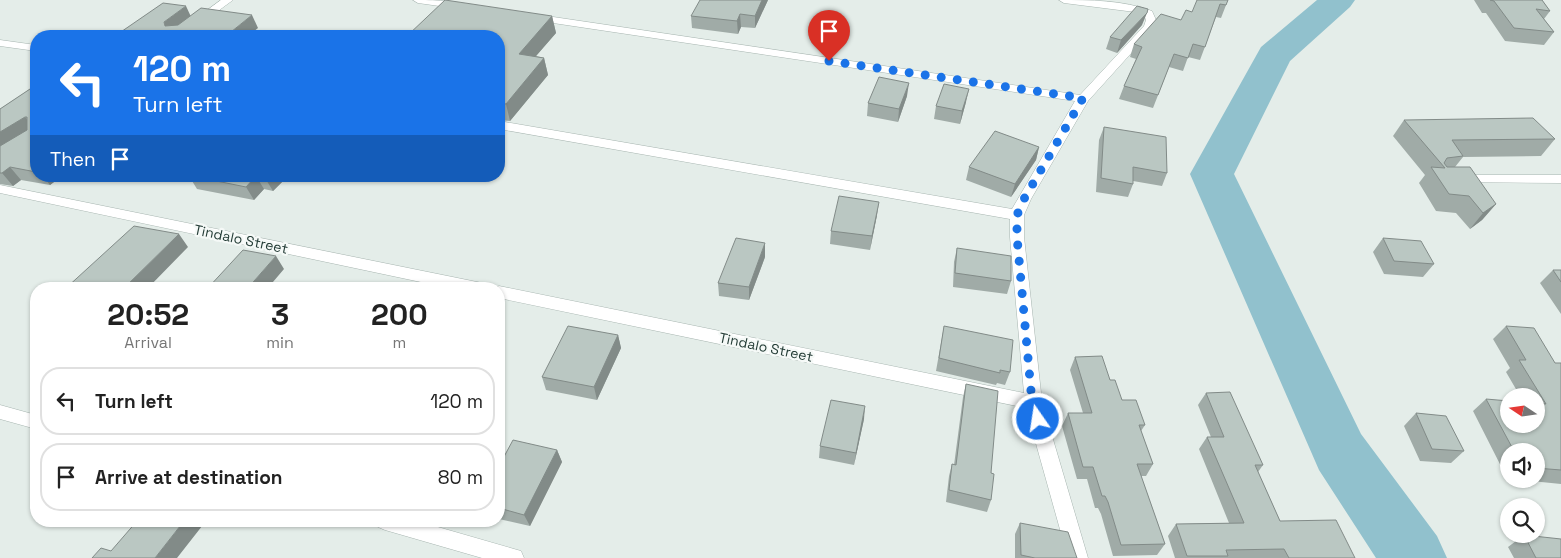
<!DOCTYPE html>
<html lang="en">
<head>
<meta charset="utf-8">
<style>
	body { margin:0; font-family:"Space Grotesk",sans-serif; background:#f2f2f2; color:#222; height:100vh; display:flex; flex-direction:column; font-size:19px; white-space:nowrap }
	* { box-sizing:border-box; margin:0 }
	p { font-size:16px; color:#767676 }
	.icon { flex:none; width:28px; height:28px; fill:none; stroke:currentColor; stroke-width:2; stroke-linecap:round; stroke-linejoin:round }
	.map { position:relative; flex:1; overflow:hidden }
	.panel { position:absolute; left:30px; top:282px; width:475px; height:245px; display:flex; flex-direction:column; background:#fff; border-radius:20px; box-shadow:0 1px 4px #0004 }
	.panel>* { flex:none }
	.top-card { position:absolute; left:30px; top:30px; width:475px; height:152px; border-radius:20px; box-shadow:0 1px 4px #0004; background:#1a73e8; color:#fff; overflow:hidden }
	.needle { width:32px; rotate:283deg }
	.fabs { position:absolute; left:1500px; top:388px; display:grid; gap:10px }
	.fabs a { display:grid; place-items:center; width:45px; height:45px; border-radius:50%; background:#fff; box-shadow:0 1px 4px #0004; font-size:25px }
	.pin { position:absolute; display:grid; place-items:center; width:42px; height:42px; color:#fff; margin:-51px -21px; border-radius:50% 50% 50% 0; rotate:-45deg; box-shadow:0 0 5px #0007 }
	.pin .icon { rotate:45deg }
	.me { position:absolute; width:55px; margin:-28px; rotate:347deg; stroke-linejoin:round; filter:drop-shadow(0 0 4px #0008) }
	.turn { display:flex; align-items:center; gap:18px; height:105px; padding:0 20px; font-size:22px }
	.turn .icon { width:65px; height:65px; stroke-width:2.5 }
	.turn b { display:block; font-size:35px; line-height:42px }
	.then { display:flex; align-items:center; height:48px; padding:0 20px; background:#0003; gap:10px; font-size:19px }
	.eta { display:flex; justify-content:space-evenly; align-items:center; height:85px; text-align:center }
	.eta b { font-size:30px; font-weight:700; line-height:35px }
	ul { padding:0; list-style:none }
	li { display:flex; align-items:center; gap:15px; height:68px; margin:0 10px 8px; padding:0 10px; border:2px solid #e0e0e0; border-radius:20px }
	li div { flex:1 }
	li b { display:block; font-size:19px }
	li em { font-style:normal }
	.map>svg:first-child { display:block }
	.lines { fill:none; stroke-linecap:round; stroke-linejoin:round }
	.river { fill:#91c1cd; fill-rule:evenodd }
	.minor-casing { stroke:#a7b5b0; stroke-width:1 }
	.minor { fill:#fff; fill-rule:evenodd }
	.wall { fill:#a0aba7 }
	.shaded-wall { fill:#828b88 }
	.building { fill:#bac7c2; stroke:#828b88 }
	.route { stroke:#1a73e8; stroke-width:9; stroke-dasharray:0 16.2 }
	.labels { text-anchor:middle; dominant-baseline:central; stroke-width:4.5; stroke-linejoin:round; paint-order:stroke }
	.street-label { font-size:14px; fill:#253d37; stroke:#f5f9f7 }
</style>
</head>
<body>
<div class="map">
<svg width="1561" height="558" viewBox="0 0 1561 558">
	<rect width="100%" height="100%" fill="#e4ede9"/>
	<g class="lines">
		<path class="river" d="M1317,0H1355L1350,7L1290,61L1234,174L1361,434L1437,536L1447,558H1376L1319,470L1190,174L1261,47Z"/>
		<defs>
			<path id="minor" d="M221,0H233L184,36H172Z
				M413,0C426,0 456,0 466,6L461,9L418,3Z
				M1059,0C1090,0 1123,0 1152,11L1156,20L1153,29L1088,101L1031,199L1024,215V237L1042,402L1088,558H1068L1026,408L499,298V289H493L499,286L1024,393L1010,237V219L499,129V121L1012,209L1075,101L533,20L528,17L533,14L1080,95L1144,26L1146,20L1144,15L1135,12L1064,3Z
				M0,40L36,45V51L0,46Z
				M1460,175H1561V183L1455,182L1453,179L1455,176Z
				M0,185L482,283L487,285L489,289H454L0,193Z
				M0,405L36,415V429L0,419Z
				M376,521H417L514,549L521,551L524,558H482L385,530L378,527Z"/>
		</defs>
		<use href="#minor" class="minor-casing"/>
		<use href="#minor" class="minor"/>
	</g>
	<path class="wall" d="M768,0L755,28L741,27L738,34L692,28L691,16Z
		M1228,0L1221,18L1216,17L1200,60L1188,57L1183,71L1169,67L1153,108L1119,99L1124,86L1136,59L1130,57L1134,44L1181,20L1192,12Z
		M1474,0H1542L1550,11L1544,19L1554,32L1544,45L1505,41L1486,13H1482Z
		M552,16L556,33L536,56L544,58L548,75L510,121L499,120V36Z
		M1142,25L1117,53L1106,49L1110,37Z
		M36,85V176H62L50,185L21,180L13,186L0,184V109Z
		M907,96L898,122L867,116L868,103Z
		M966,102L960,124L934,119L936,106Z
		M1404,120L1555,139L1541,156L1463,157L1455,167L1496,204L1482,220L1470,229L1456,213L1436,211L1419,183L1425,175L1393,136Z
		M1104,127L1167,173L1162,186L1133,181V184L1128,197L1096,192L1099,140Z
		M1039,147L1036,160L1011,197L966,180L969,167Z
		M189,176H288L273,191L264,189L254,200L197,189Z
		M877,215L870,250L830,244L831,231Z
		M1383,238L1434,264L1423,277L1384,274L1373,252Z
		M957,248L1011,281L1007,294L953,287L954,262Z
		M765,257L749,300L719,296L718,283Z
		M1553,270H1561V314L1540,283Z
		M944,326L1010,372L1005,385L997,383L996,385L936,371Z
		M1506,326L1555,363H1561V484L1510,479H1536V451H1509V479L1507,478L1473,411L1486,399L1536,424V396H1520L1506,372L1510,368L1493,339Z
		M618,335L621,348L597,400L546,390L542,377Z
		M1075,357L1110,380L1122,400L1145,425L1141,431L1153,464L1146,476H1141L1165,544L1157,555L1113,556L1101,514L1098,508H1095L1087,479H1077L1062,426L1068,413H1083L1070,370Z
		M966,384L991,473V500L987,512L946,502L949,476L952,464L954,465L963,397Z
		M1206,393L1263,465L1258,472L1280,521L1355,558H1175L1168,536L1176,524L1229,523L1199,449L1207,437H1211L1198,405Z
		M1416,413L1464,451L1451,463L1420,461L1404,426Z
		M864,419L854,465L819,458L820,446Z
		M557,450L562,462L530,526L499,519V466Z
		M1020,523L1077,558H1015V534Z
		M1524,535L1561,558H1514L1508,547Z"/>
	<path class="shaded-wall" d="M762,0H768L755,28V16Z
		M186,6L192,19L171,34L165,26L164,22Z
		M1147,13L1142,25L1117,53L1121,40Z
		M740,14L741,27L738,34L737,21Z
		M252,15L258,28L248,36H226Z
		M552,16L556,33L523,71L519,54Z
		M544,58L548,75L510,121L506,104Z
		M909,83L907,96L898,122L899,109Z
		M969,89L966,102L960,124L962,111Z
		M25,117L35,129L0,152V132Z
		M499,120L502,131L499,135Z
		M1039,147L1036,160L1011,197L1015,184Z
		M10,167L21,180L13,186L2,173Z
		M43,176H62L50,185Z
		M256,176L264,189L254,200L246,187Z
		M267,176H288L273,191L265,178Z
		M879,202L877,215L870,250L872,236Z
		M1496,204L1482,220L1470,229L1483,213Z
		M179,234L188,247L147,289H123Z
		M765,243V257L749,300V287Z
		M276,256L284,269L267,289H247Z
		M499,308L501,315L499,320Z
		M618,335L621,348L597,400L594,387Z
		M865,406L864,419L854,465L856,453Z
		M557,450L562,462L530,526L524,515Z
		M184,521H206L177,558H155Z"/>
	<path class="building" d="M445,0L552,16L519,54L544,58L506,104L499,103V36H407Z
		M700,0H762L755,16L740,14L737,21L691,16Z
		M1197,0H1228L1226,5L1220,4L1205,47L1193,44L1188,58L1174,54L1158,95L1124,86L1142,47L1134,44L1161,14L1181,20L1186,10L1192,12Z
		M1490,0H1542L1550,11L1536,9L1554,32L1514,28L1494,1Z
		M163,3L186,6L164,22L165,26L178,25L201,8L252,15L226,36H115Z
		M1137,6L1148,9L1147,13L1121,40L1110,37Z
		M879,77L909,83L899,109L868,103Z
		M944,84L969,89L962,111L936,106Z
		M36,85V172L10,167L2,173H0V146L27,130V117H25L0,132V109Z
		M1533,118L1555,139L1452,140L1463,156L1447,158L1444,163L1447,167H1470L1496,204L1483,213L1469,196L1449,194L1431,167L1445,168L1404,120Z
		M1104,127L1166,137L1167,173L1133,167V184L1101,178Z
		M995,131L1039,147L1015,184L969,167Z
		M192,176H256L246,187Z
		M256,176H267L265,178Z
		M839,196L879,202L872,236L831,231Z
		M134,226L179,234L123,289H65Z
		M736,238L765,243L749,287L718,283Z
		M1383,238L1421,241L1434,264L1394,261Z
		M957,248L1011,256V281L955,273Z
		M243,250L276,256L247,289H207Z
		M1553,270H1561V282Z
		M568,326L618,335L594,387L542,377Z
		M944,326L1013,340L1010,372L1000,370V373L939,358Z
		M1506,326L1534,328L1555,363H1561V470L1536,468V451H1514L1486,399L1509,401V424H1536V403L1546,404L1519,360H1526Z
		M1102,356L1110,380H1115L1122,400H1136L1145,425H1139L1153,464H1137L1165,544L1121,545L1108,502L1105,496H1102L1093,467H1083L1068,413H1092L1075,357Z
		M966,384L998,391L991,473L994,474L991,500L949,490L952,464L956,465Z
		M1230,392L1263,465H1255L1280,521L1336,520L1355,558H1289L1284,549L1226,550L1228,556H1187L1176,524L1244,523L1207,437H1224L1206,393Z
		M831,400L865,406L856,453L820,446Z
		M1416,413L1446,416L1464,451L1432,449Z
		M513,440L557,450L524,515L499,508V466Z
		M137,521H184L155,558H92L101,548L111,551Z
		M1020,523L1068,532L1077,558H1035L1021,555Z
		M1524,535L1561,539V558H1536Z"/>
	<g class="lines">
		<path class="route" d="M829,61L1083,98L1024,199L1017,215V237L1032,402L1038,419"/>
	</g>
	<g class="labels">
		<g class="street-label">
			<text transform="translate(241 239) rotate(12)">Tindalo Street</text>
			<text transform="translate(766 347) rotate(12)">Tindalo Street</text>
		</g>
	</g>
</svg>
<div class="fabs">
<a><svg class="needle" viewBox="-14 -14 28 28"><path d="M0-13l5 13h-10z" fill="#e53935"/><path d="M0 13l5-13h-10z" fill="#767676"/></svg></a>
<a><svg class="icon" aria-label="sound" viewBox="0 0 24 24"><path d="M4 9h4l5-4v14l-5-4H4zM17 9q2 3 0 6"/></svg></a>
<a><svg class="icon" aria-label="search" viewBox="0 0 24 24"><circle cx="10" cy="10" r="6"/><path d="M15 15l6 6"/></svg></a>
</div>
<div class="pin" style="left:829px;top:61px;background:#d93025"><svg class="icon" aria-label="arrive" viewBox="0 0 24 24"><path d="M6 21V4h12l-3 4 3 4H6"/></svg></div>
<svg class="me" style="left:1038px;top:419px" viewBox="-20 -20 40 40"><circle r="17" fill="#1a73e8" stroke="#fff" stroke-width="3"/><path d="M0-11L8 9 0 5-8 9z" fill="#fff"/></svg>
<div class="top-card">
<div class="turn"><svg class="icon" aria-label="left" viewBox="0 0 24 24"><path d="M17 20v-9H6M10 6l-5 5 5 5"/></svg><div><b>120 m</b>Turn left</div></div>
<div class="then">Then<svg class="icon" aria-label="arrive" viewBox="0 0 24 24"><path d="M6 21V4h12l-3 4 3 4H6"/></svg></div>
</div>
<section class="panel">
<div class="eta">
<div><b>20:52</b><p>Arrival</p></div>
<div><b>3</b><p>min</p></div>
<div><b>200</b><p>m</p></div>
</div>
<ul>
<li><svg class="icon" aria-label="left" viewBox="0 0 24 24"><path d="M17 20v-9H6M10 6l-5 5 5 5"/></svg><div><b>Turn left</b></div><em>120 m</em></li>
<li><svg class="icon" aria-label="arrive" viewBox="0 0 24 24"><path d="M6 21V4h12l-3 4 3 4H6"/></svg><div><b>Arrive at destination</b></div><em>80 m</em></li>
</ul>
</section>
</div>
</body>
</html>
